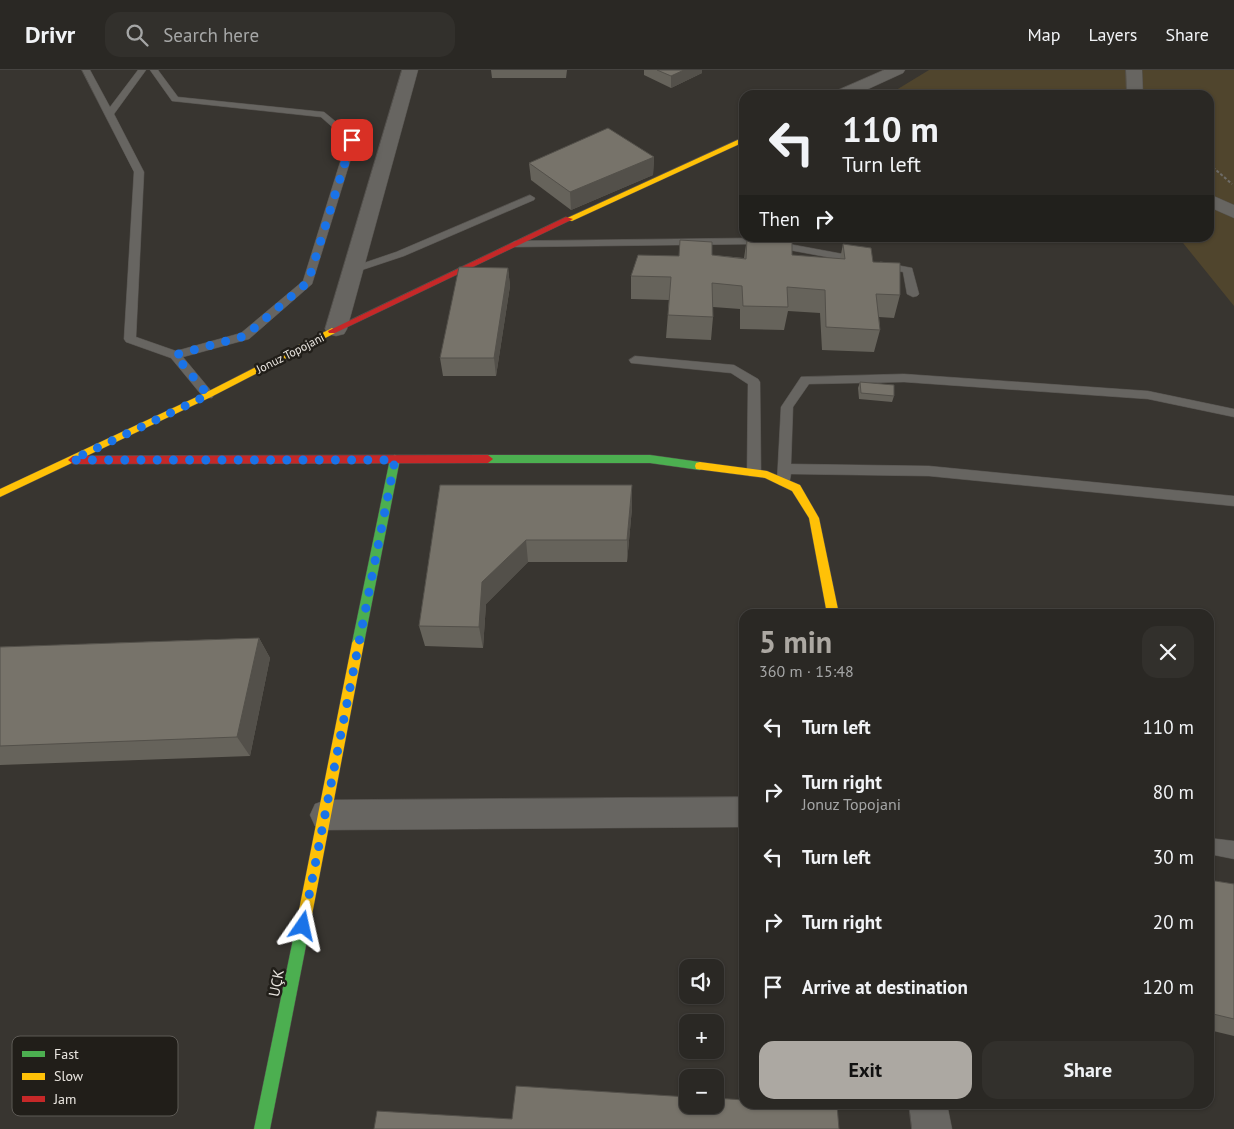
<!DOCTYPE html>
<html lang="en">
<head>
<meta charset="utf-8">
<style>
	body { margin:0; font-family:"PT Sans",sans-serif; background:#32302c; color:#f1f3f6; height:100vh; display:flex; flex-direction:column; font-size:19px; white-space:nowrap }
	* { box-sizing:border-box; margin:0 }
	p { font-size:16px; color:#a5a6a6 }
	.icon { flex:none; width:28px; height:28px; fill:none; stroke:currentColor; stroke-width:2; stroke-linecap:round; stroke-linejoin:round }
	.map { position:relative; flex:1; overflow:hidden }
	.drawer { position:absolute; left:739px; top:539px; width:475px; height:500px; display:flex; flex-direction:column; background:#2a2824; border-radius:15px; box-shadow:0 1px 4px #0004,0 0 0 1px #464441 }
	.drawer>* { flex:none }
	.banner { position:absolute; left:739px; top:20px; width:475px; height:152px; border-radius:15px; box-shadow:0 1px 4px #0004,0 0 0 1px #464441; background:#2a2824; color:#f1f3f6; overflow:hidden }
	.controls { position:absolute; left:679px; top:889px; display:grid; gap:10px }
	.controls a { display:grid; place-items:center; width:45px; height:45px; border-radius:10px; background:#2a2824; box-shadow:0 1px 4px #0004,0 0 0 1px #464441; font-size:25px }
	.pin { position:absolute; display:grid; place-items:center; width:42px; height:42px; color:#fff; margin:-21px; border-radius:10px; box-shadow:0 2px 8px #0006 }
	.me { position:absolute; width:55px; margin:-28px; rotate:11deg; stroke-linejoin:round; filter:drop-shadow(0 0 4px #0008) }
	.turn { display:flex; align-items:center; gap:18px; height:105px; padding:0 20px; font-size:22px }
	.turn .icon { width:65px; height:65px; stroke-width:2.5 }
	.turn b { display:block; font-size:35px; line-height:42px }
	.then { display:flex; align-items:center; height:48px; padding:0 20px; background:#0003; gap:10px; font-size:19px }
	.round { display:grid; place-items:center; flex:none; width:52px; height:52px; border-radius:15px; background:#32302c }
	.head { display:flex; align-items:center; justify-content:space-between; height:85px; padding:0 20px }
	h1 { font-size:30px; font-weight:600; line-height:38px; color:#aca8a2 }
	.action { display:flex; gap:10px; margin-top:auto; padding:10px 20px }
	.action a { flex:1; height:58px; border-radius:15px; background:#aca8a2; color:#111; font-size:20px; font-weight:600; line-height:58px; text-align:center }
	.action a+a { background:#32302c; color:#f1f3f6 }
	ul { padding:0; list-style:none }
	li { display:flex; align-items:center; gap:15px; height:65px; padding:0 20px }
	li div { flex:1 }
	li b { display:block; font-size:19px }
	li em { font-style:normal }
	header { display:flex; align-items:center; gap:30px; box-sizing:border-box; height:70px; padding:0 25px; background:#2a2824; border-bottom:1px solid #464441 }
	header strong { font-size:24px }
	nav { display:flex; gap:28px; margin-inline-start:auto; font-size:18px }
	.search { width:350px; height:45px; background:#32302c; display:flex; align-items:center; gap:12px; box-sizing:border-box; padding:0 18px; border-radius:15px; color:#a5a6a6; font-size:19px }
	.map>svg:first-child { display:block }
	.green { fill:#50452d }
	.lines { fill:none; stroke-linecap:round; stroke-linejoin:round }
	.lane-casing { stroke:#54514d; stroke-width:1 }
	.street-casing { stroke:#54514d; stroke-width:1 }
	.fast-casing { stroke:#54514d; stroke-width:1 }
	.slow-casing { stroke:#54514d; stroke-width:1 }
	.jam-casing { stroke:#54514d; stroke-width:1 }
	.path { stroke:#6e6c68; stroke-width:2; stroke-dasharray:3 2; stroke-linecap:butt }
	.lane { fill:#676561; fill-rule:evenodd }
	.street { fill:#676561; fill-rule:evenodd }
	.fast { fill:#4caf50; fill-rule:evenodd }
	.slow { fill:#ffc107; fill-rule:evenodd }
	.jam { fill:#c62828; fill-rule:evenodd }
	.wall { fill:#66635b }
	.shaded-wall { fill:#53504a }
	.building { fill:#77736a; stroke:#53504a }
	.route { stroke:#1a73e8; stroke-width:9; stroke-dasharray:0 16.2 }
	.labels { text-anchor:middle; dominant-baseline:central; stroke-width:5; stroke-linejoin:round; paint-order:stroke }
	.far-street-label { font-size:12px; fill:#eae6e0; stroke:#211e19 }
	.street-label { font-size:15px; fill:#eae6e0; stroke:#211e19 }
	.key { fill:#211e19; stroke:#5d5a55; stroke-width:1 }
	.key-label { font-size:14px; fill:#eae6e0 }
</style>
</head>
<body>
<header>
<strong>Drivr</strong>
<div class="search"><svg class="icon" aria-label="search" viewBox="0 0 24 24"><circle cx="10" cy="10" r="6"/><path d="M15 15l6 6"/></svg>Search here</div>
<nav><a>Map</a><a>Layers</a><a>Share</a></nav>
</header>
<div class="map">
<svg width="1234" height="1059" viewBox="0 0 1234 1059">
	<rect width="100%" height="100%" fill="#383530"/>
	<path class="green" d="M929,0H1234V236L1179,168H1209V25H888Z"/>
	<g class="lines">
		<defs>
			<path id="lane" d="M82,0H90L110,37L138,0H146L114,44L144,102L136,267L176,281L241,263L303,211L347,70L321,47L172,31L150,0H158L178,27L324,42L357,69L312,214L249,269L183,287L212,322L214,325L212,328H204L171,288L126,272L124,269L134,102Z
				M530,125L535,128L534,130L404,186L353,203L347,200L349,198L396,182Z
				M757,168L859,187L864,190L859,193L757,174L515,177L510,174L515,171Z
				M881,192L912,198L919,224L917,226L913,227L907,224L903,202L877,197L875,195Z
				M635,286L734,295L758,309L760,312L761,403L759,406H749L747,403L748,314L731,303L631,293L629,290Z
				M904,304L1148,321L1234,339V347L1148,329L904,312L809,314L793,337L791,394L929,396L1234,426V436L929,406L791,404L789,415H779L777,412L781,337L801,307Z
				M1209,768L1234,771V789L1209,784Z"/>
			<path id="street" d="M402,0H418L347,259L344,264L336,266L328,264L325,259Z
				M884,0H905L903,3L855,25H834L836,21Z
				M1126,0H1142L1143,25H1127Z
				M1209,124L1234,135V148L1209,137Z
				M744,727V757L326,760L315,756L310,745L315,734L326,730Z
				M909,1034H947L952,1059H912Z"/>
			<path id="fast" d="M395,385L400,389L364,573L362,576L358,578L354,576L352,573L390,389Z
				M488,385H650L700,392L705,396L700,400L650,393H488L483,389Z
				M304,843L309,845L311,850L270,1059H254L297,850L299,845Z"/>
			<path id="slow" d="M744,67V72L572,151L565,149Z
				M332,258L336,261L335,263L211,327L0,427V419L205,323Z
				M700,392L767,401L800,415L819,448L839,544H827L809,448L792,421L765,408L696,399L695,396L696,393Z
				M358,568L362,570L364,573L311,850L309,855L304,857L299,855L297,850L352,573L354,570Z"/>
			<path id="jam" d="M566,147L573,149L335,263H329L328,261Z
				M488,385L493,389L488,393L73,394L68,390L73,386Z"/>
		</defs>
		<use href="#lane" class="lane-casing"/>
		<use href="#street" class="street-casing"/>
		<use href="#fast" class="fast-casing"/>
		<use href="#slow" class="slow-casing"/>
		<use href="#jam" class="jam-casing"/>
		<path class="path" d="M1209,94L1232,114"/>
		<use href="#lane" class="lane"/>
		<use href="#street" class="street"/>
		<use href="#fast" class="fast"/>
		<use href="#slow" class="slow"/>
		<use href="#jam" class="jam"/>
	</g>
	<path class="wall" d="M491,0H567L566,8H492Z
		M644,0H702V3L671,18L644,5Z
		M654,87L653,105L571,140L531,110L529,93Z
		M747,168L792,185L840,189L843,174L873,192L900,225L894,248L879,247L880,260L874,282L822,280L820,243L788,241L784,260L740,259V239L713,237V247L711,270L666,268L669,230L631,229V206L679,186L712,185L744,188Z
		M508,198L510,216L496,306H443L440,288Z
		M860,312L894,326L892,332L859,329L858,318Z
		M440,415H632V438L627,492H528L486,534L483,578L425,576L419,556Z
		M259,568L270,588L250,686L0,695V577Z
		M1209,810L1234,814V966L1209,960Z"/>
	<path class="shaded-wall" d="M684,0H702V3L671,18V6Z
		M654,87L653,105L571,140L570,122Z
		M508,198L510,216L496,306L494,288Z
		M632,415V438L627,492V470Z
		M526,470L528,492L486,534L483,578L479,557L482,512Z
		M259,568L270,588L250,686L237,667Z"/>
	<path class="building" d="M657,0H684L671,6Z
		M608,58L654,87L570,122L529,93Z
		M747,168H792V185L845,189L843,174L871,178L873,192L900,193V225L876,224L880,260L826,257L825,220L787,217L788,237L743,236L742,216L712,213L713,247L668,245L671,207L631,206L638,185L679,186L680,170L712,172V185L746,189Z
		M459,197L508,198L494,288H440Z
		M860,312L894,315V326L861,323Z
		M440,415H632L627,470H526L482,512L479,557L419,556Z
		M259,568L237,667L0,676V577Z
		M1209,810L1234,814V949L1209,943Z
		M516,1016L688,1027V1035H715V1028L744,1030V1034H808L837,1035L839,1059H374L377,1041L512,1049Z"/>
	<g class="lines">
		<path class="route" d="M303,856L395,390H72L208,325L175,285L245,266L308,212L352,70"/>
	</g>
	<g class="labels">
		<g class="far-street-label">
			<text transform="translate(290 283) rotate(-27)">Jonuz Topojani</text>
		</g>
		<g class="street-label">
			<text transform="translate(276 913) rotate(-79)">UÇK</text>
		</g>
	</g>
	<rect x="12" y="966" width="166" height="80" rx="8" class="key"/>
	<rect x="22" y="981" width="23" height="6" fill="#4caf50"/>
	<rect x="22" y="1003" width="23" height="7" fill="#ffc107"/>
	<rect x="22" y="1026" width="23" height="6" fill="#c62828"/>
	<g class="key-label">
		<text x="54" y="989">Fast</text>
		<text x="54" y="1011">Slow</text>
		<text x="54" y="1034">Jam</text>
	</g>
</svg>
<div class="controls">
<a><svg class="icon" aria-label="sound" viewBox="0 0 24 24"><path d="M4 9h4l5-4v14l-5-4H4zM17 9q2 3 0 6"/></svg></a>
<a>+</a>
<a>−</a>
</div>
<div class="pin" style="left:352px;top:70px;background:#d93025"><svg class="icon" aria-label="arrive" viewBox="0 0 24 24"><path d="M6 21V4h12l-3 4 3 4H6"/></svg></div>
<svg class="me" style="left:303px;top:856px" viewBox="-20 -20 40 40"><path d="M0-17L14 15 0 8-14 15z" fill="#1a73e8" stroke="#fff" stroke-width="4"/></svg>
<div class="banner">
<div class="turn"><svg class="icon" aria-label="left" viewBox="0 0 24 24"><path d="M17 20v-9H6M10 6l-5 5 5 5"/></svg><div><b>110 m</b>Turn left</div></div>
<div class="then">Then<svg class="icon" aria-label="right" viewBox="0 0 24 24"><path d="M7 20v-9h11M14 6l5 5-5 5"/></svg></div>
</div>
<section class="drawer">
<div class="head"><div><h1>5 min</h1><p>360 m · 15:48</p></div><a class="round"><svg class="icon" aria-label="close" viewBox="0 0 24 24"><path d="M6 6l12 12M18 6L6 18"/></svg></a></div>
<ul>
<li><svg class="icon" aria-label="left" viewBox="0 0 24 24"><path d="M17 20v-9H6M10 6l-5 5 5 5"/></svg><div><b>Turn left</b></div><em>110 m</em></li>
<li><svg class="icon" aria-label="right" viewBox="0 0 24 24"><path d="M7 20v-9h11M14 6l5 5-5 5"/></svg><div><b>Turn right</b><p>Jonuz Topojani</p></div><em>80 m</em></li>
<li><svg class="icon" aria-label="left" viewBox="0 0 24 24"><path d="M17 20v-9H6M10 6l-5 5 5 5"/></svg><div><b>Turn left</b></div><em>30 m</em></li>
<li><svg class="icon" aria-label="right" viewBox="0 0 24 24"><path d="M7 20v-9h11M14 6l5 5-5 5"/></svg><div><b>Turn right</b></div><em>20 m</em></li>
<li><svg class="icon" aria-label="arrive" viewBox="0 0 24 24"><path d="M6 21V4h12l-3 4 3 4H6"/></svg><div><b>Arrive at destination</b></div><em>120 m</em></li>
</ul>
<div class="action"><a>Exit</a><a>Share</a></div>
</section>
</div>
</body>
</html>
